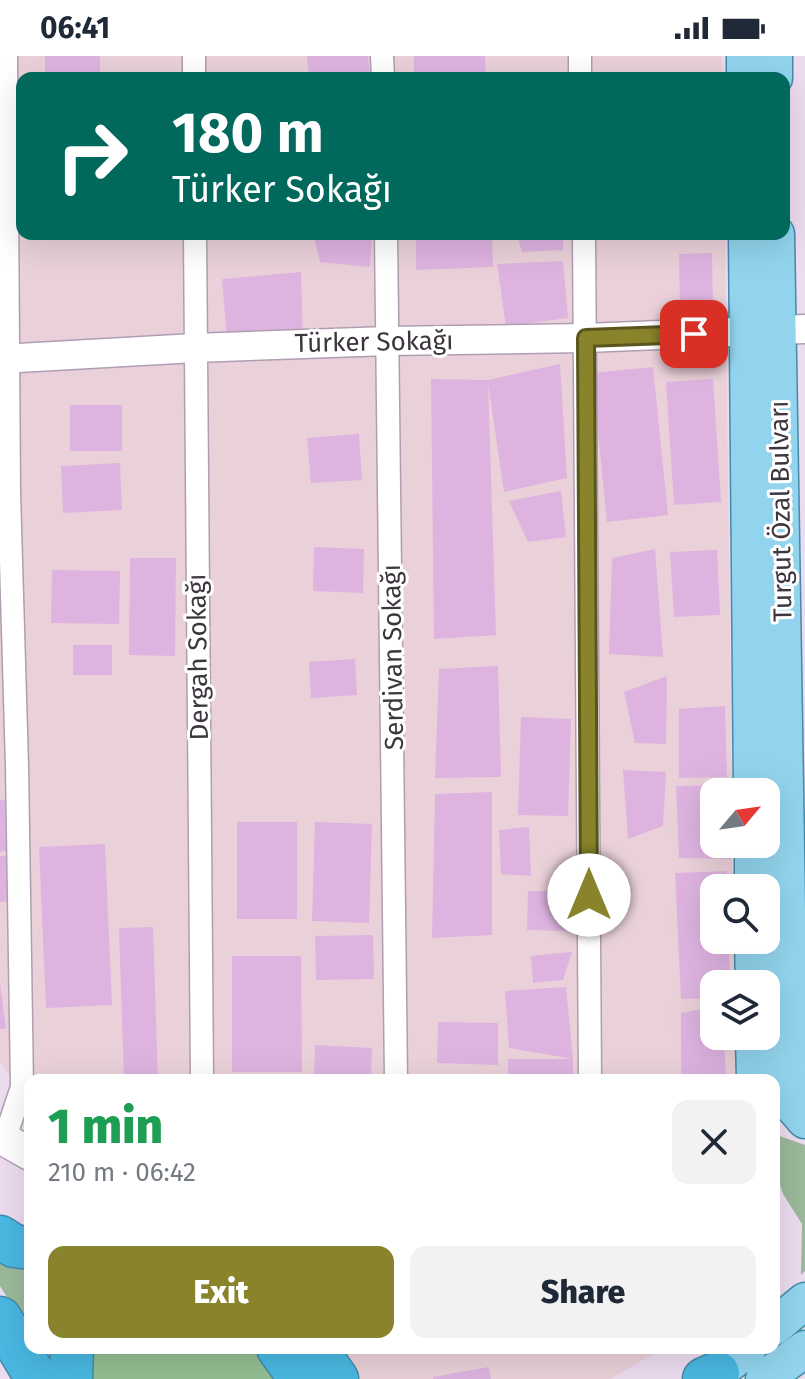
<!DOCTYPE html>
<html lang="en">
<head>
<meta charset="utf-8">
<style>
	body { margin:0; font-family:"Fira Sans",sans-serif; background:#f2f2f3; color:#1f2937; height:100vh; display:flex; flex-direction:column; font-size:30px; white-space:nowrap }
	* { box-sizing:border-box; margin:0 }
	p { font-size:26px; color:#747a83 }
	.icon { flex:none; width:44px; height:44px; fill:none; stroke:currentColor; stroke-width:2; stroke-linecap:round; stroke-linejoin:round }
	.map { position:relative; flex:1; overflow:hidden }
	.drawer { position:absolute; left:24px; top:1018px; width:756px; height:280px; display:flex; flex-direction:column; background:#fff; border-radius:16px; box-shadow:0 8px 32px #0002 }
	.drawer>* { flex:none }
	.guide { position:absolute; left:16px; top:16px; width:774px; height:168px; border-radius:16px; box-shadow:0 8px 32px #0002; background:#00695c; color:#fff; overflow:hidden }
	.needle { width:52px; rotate:61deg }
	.buttons { position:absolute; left:700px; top:722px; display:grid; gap:16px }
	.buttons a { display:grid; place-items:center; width:80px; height:80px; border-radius:16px; background:#fff; box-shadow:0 8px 32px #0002; font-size:40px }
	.pin { position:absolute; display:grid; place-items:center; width:68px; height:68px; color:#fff; margin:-34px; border-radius:16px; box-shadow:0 4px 12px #0006 }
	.me { position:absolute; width:88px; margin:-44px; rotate:0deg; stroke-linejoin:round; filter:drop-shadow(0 0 6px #0008) }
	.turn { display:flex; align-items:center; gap:28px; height:168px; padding:0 24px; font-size:36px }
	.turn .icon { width:104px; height:104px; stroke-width:2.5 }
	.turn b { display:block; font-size:56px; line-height:68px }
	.round { display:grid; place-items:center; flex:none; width:84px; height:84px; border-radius:16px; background:#f2f2f3 }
	.head { display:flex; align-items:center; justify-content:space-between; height:136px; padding:0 24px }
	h1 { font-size:48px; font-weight:800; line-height:60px; color:#1e9e55 }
	.cta { display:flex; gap:16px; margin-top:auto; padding:16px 24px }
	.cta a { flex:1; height:92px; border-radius:16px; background:#89832b; color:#fff; font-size:32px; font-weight:800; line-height:92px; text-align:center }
	.cta a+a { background:#f2f2f3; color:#1f2937 }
	.status { display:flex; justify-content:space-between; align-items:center; height:56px; padding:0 40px; background:#fff; direction:ltr }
	.status svg { height:22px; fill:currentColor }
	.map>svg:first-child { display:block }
	.commercial { fill:#ead1d9 }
	.green { fill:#9bb99b }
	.forest { fill:#93bf93 }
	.building { fill:#deb3e0 }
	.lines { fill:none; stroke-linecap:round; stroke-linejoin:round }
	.minor-casing { stroke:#af9eb1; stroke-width:25 }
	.tertiary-casing { stroke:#af9eb1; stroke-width:31 }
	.secondary-casing { stroke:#af9eb1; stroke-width:35 }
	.primary-casing { stroke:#458aa9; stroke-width:39 }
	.motorway-casing { stroke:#458aa9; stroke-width:45 }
	.minor { stroke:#fff; stroke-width:22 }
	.tertiary { stroke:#fff; stroke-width:28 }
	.secondary { stroke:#fff; stroke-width:32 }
	.primary { stroke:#92d4ee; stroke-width:36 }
	.motorway { stroke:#49b8e2; stroke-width:42 }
	.route-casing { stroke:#59551c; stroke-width:20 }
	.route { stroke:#89832b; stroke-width:14 }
	.labels { text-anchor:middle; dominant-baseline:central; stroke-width:6; stroke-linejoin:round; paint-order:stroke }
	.street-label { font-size:26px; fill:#3d363e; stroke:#fff }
</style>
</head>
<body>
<div class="status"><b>06:41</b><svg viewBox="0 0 49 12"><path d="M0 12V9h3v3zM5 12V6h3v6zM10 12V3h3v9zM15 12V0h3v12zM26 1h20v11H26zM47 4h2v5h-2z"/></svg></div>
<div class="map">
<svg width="805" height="1323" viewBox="0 0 805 1323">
	<rect width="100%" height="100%" fill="#eddcf0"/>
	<path class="commercial" d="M0,0H722L723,22H22V178H725L732,736H714V788H732L733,832H714V884H734V928H714V980H735V1024H30V1048L0,1006Z
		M339,1292H664L610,1323H360Z"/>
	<path class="green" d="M774,1078L805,1089V1215L801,1219L802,1168L783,1138L774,1112Z
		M0,1194L30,1205V1278L0,1230Z"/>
	<path class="forest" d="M91,1292H260L283,1323H88Z"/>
	<path class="building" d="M45,0H100V22H45Z
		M307,0H368L370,22H309Z
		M414,0H485L486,22H414Z
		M313,178H372L370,211L320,206Z
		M416,178H492L493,211L416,214Z
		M517,178H563V194L522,196Z
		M712,197L713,253L680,254L679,198Z
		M563,205L568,262L506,270L497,208Z
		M301,216L303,284H227L222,223Z
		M560,308L567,422L504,436L488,327L496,579L434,583L431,323L488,324Z
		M653,311L668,459L607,466L592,317Z
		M713,323L721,446L674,449L666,326Z
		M70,349H122V395H70Z
		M359,378L362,424L311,427L307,382Z
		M120,407L122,454L63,457L61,410Z
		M561,435L566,481L528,486L509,445Z
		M314,491L364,493L363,537L313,535Z
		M655,493L663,601L609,598L612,502Z
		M717,494L720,559L674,561L670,496Z
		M130,502H176L175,600L129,599Z
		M52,514L120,515L119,568L51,567Z
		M73,589H112V619H73Z
		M355,603L357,639L311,642L309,606Z
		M498,610L501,721L435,722L439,613Z
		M667,620L666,688L635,687L624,636Z
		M725,650L727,721L679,722V653Z
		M521,661L571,663L568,760L518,759Z
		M623,714L666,716L663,770L628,783Z
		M729,729V736H714V788H731V803L679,802L676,730Z
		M492,736V879L432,882L435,738Z
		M0,744H5L6,795L0,796Z
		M237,766H297V863H237Z
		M315,766L372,768L369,867L312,865Z
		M529,771L531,820L501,818L499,774Z
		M105,788L112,949L46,952L39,791Z
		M12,799L14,845L0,846V800Z
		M727,815L728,832H714V884H729L730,928H714V942L681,943L675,817Z
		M528,835H569V875L527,874Z
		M153,871L158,1024H124L119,872Z
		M373,879L374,923L316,924L315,880Z
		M572,896L563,924L533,927L531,900Z
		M232,900H301L302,1016H232Z
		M0,927L6,973H0Z
		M566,931L573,1003L509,992L505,935Z
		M714,951V980H724L726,1024H681V957Z
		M438,966L498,967V1009L437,1007Z
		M315,989L372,992L371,1024H314Z
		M508,1003H573V1024H508Z
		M489,1311L491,1323H433V1321Z"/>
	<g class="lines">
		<defs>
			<path id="minor" d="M194,0V22
				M382,0L383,22
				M580,0V22
				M195,178L202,1024
				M386,178L396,1024
				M584,178L590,1024
				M4,1085L22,1031L17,710L9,437L6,0"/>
			<path id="tertiary" d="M0,303L195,292L388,285L586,282L805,273"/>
			<path id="secondary" d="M0,1081L30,1098"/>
			<path id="primary" d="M745,0V22
				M774,0V22
				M747,178L752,736
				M776,178L790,1038L793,1050L805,1064
				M753,788V832
				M753,884L754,928
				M754,980L755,1024
				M774,1271L805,1245
				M710,1323L748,1292
				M764,1323L805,1293"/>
			<path id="motorway" d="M0,1181L14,1190L30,1192
				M0,1262L37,1323
				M278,1292L300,1323
				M315,1292L337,1323
				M71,1323L72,1292
				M704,1323L718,1317"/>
		</defs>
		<use href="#minor" class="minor-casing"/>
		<use href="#tertiary" class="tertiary-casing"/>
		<use href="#secondary" class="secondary-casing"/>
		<use href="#primary" class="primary-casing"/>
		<use href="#motorway" class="motorway-casing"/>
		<use href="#minor" class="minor"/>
		<use href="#tertiary" class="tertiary"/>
		<use href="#secondary" class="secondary"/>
		<use href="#primary" class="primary"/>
		<use href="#motorway" class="motorway"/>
	</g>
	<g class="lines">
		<defs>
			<path id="route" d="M589,839L586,282L694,278"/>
		</defs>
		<use href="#route" class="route-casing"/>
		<use href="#route" class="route"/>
	</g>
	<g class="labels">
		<g class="street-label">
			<text transform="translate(374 286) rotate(-1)">Türker Sokağı</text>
			<text transform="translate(781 455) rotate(-91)">Turgut Özal Bulvarı</text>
			<text transform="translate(198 601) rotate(-91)">Dergah Sokağı</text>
			<text transform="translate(393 601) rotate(-91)">Serdivan Sokağı</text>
		</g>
	</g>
</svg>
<div class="buttons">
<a><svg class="needle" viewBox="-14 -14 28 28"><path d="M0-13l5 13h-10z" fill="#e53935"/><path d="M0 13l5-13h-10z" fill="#747a83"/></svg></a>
<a><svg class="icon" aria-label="search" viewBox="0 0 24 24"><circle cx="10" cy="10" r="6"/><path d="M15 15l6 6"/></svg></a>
<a><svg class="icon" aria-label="layers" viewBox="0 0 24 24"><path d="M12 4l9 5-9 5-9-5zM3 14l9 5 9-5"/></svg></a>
</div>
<div class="pin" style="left:694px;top:278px;background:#d93025"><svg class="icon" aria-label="arrive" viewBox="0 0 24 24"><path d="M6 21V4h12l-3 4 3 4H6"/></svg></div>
<svg class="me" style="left:589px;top:839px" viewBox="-20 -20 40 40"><circle r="19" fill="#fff"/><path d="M0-13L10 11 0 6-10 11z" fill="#89832b"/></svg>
<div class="guide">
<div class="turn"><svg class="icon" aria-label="right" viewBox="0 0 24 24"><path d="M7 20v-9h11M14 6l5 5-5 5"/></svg><div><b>180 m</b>Türker Sokağı</div></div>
</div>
<section class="drawer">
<div class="head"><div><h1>1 min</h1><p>210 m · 06:42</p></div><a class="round"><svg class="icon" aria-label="close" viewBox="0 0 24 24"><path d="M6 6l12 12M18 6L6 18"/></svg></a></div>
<div class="cta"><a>Exit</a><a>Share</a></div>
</section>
</div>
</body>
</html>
